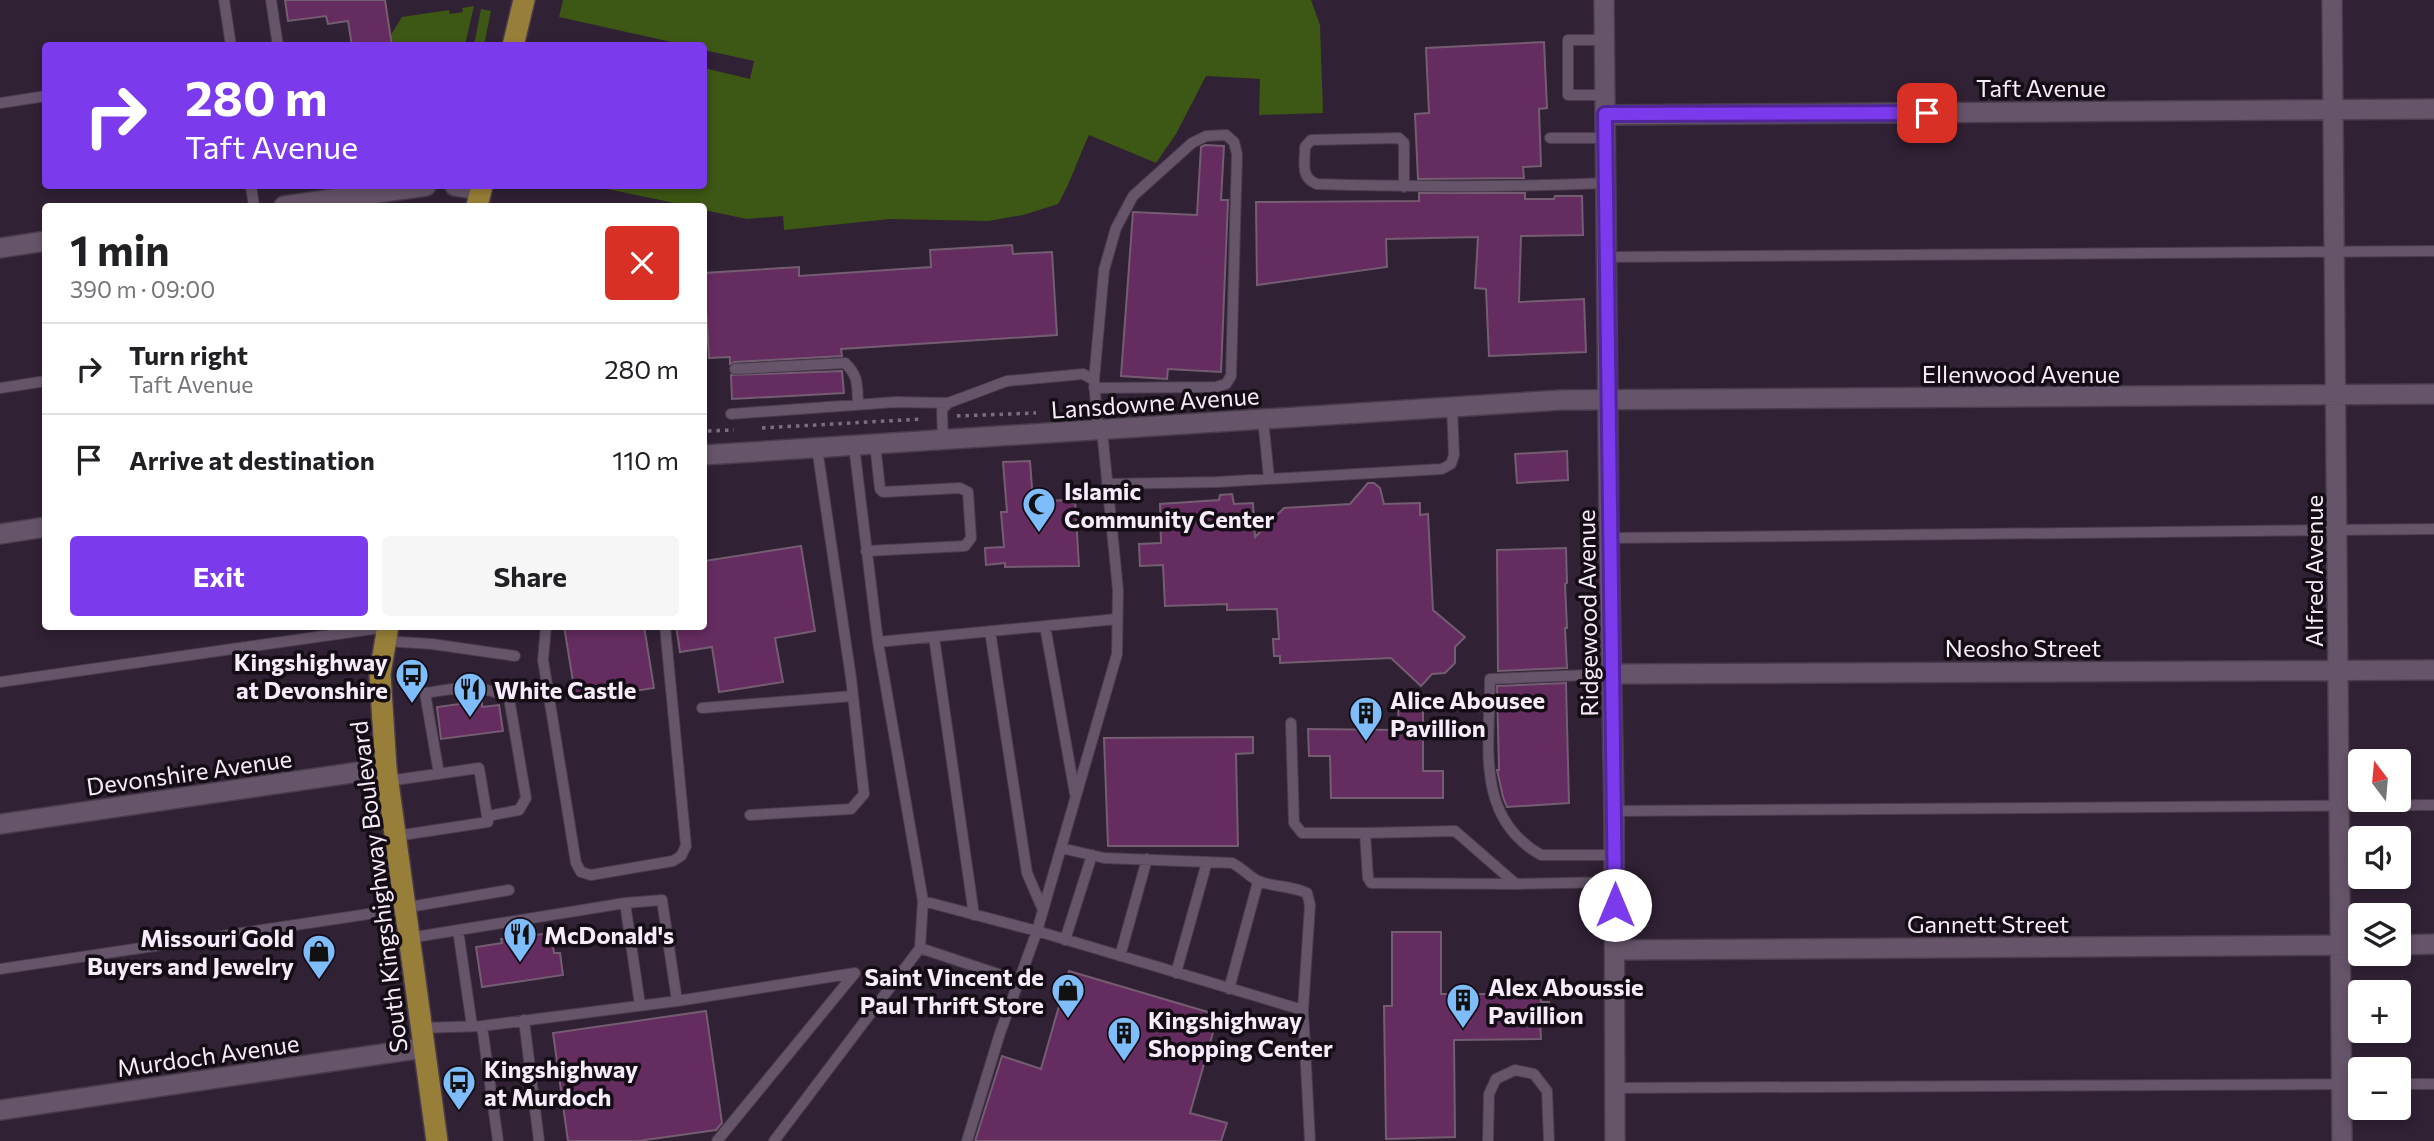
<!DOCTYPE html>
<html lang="en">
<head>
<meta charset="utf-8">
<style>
	body { margin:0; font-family:Commissioner,sans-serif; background:#f6f6f6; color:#202124; height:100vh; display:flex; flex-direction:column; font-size:26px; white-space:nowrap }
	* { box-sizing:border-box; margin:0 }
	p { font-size:23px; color:#757577 }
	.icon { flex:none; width:38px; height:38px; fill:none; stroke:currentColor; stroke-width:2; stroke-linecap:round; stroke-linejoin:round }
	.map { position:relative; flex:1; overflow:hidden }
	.side { position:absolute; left:42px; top:203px; width:665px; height:427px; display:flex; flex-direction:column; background:#fff; border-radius:7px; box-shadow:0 4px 10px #0003 }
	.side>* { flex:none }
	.top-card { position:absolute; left:42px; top:42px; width:665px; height:147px; border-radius:7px; box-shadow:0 4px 10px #0003; background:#7c3aed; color:#fff; overflow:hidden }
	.needle { width:46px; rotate:344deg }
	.tools { position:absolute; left:2348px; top:749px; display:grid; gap:14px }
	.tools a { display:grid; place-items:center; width:63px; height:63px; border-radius:7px; background:#fff; box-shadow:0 4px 10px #0003; font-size:35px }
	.pin { position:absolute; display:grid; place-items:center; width:60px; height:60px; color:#fff; margin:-30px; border-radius:14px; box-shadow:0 4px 10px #0006 }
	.me { position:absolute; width:77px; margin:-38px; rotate:0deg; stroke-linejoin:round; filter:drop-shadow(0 0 5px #0008) }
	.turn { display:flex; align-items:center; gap:24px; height:147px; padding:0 28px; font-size:32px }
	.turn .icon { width:91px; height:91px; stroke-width:2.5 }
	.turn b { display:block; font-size:49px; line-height:60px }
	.round { display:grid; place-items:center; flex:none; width:74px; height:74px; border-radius:7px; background:#f6f6f6 }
	.summary { display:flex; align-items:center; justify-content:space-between; height:119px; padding:0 28px }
	h1 { font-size:42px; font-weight:700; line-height:52px }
	.primary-button { display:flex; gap:14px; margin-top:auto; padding:14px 28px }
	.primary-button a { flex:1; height:80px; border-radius:7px; background:#7c3aed; color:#fff; font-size:28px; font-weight:700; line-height:80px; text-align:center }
	.primary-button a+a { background:#f6f6f6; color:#202124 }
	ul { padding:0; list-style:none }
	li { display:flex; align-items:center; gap:21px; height:91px; padding:0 28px; border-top:2px solid #e0e0e0 }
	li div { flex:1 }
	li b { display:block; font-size:26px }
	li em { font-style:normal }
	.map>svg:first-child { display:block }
	.green { fill:#3d5714 }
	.building { fill:#652c60; stroke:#745d71; stroke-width:2 }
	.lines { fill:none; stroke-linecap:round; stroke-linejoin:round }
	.lane-casing { stroke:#493c4c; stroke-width:12 }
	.street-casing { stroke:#493c4c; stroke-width:22 }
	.primary-casing { stroke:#493c4c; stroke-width:24 }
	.path { stroke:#7c6e7f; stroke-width:3.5; stroke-dasharray:3.5 5; stroke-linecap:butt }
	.lane { stroke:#66546a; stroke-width:10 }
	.street { stroke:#66546a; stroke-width:19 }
	.primary { stroke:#987f39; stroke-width:21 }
	.route-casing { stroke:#51269a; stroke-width:18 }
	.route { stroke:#7c3aed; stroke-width:12 }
	.labels { text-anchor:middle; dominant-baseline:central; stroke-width:7; stroke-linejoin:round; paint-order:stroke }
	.street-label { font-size:24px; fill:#f6ebf8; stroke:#140d16 }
	.poi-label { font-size:24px; font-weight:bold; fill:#f6ebf8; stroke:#140d16; text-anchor:start }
</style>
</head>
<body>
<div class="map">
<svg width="2434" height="1141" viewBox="0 0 2434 1141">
	<rect width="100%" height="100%" fill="#302134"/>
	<path class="green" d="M563,0H1311L1320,25L1323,113L1259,115L1260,79L1206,76L1176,134L1156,163L1089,135C1078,158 1071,182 1058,204L1023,215L988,221L890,219L784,230L783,216L747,219L704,210V206H689L593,186H704V68L750,79L754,61L704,50V46L685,45L559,17Z
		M474,6L465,45H412L411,42L384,46L402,17L449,10L450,14L463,12L462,8Z
		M481,9L491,11L484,45H474Z"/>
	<path class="building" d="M285,0H385L392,46H352L348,21L328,24L326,16L288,21Z
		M1544,42L1547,108L1539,109L1541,166L1523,167L1524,178L1418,179L1415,114L1429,113L1426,48Z
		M1205,145L1224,146L1221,200H1228L1221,372L1168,369L1167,379L1121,376L1133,212L1197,215L1201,147Z
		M1419,193H1525V199H1554L1555,196H1582L1583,235L1521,236L1519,302L1584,299L1586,352L1489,356L1486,289L1475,288L1478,237L1386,239L1387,267L1257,285L1256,202L1419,201Z
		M1012,245L1013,254L1052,252L1057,335L841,349L842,356L735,362L730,364V357L709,358L704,273L799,267V276L931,267L930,250Z
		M842,371L844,393L732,399L731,375Z
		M1567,451L1568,480L1517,483L1515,454Z
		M1030,461L1033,501L1075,500L1079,566L1005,567V563L986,565L985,548L1004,547L1001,512H1007L1003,462Z
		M1368,483H1374L1380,488L1384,504L1420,503V515L1428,514L1433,610L1465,637L1455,647V663L1445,673L1432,674L1421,686L1391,658L1280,663V656H1274L1273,639H1279L1277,609L1227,610V604L1165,606L1163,565L1140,566L1139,544L1161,543L1160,504L1219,500L1220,495L1232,494L1234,504L1253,503L1255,537L1284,508L1350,504Z
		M801,546L815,631L775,638L783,682L719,692L712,647L680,652L676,626H704V561Z
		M1566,548L1567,583L1565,584L1567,628H1565L1567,668L1498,671L1497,550Z
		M564,626H644L654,688L576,700Z
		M1566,683L1569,803L1507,807L1503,797L1497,770H1499L1497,686Z
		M482,701V707L499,705L503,731L441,739L437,707Z
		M1398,707H1423V771H1443V798H1331L1330,756H1309L1308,729L1399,730Z
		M1253,737V753L1236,754L1238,846H1108L1104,738Z
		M1392,932H1441V994H1541V1002H1549L1550,1021H1540L1541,1039L1454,1040L1455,1137L1386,1139L1384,1006H1392Z
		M551,933L554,953H560L563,975L482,987L476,947L502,943L501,939Z
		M1069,971L1218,1015L1190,1113L1227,1123L1221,1141H975L1002,1056L1041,1069Z
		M706,1011L722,1123L716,1130L638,1141H568L553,1033Z"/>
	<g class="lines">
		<defs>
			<path id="lane" d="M224,0L231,46
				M271,0L278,46
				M1604,40H1568V95H1605
				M0,103L46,96
				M1550,138H1606
				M251,186L254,206
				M1404,187V143L1399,138L1311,140L1305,147C1305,162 1300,178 1317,184C1413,187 1510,187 1606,183
				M1607,257L2434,251
				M735,369L845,363C859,376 857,386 858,404
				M1094,380L1104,270L1116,228L1133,196L1192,143L1206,136L1226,135L1234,142L1237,154L1231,376L1226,384L1216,387L1094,388
				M0,388L46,381
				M731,414L896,402L948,403
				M1263,419L1269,478
				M943,440L942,410L948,403L1007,381L1083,374L1094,380L1098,430
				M1107,484L1217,482L1442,469L1451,464L1454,455L1452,407
				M1609,538L2434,529
				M866,551L965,546L971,538L968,492L960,488L883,492L880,489L875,444
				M546,626L543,660L576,863L581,872L591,875L673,861L681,856L686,846L665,626
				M1045,626L1075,794
				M990,631L1027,873L1043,910
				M934,637L974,915
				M386,641L432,644L515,656
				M878,642L1117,619
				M1612,674L1490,679C1490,744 1474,817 1541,855H1614
				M0,682L387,627
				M702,708L853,696
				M1291,723L1294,823L1302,833H1365
				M439,774L425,693C460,688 476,682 509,698L526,798L519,810L488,816
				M388,781L479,768L488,822L396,836
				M1614,811L2434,805
				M750,815L851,809L864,794L851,678L817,448
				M1061,848L1104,858L1232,863C1243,868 1251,879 1261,882C1276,887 1292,886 1307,893L1310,905L1303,1010
				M1516,884L1371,883L1368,878L1365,833L1455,831L1516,884L1614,882
				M923,901L1037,931L1303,1010L1310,1141
				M625,903L662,900L677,1001
				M458,930L472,1026
				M409,938L625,903L640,1005
				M1065,940L1092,855
				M920,948L1019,981
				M1120,956L1147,859
				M0,969L362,915L509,890
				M1176,973L1207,862
				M1229,989L1258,882
				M524,1020L539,1141
				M482,1026L498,1141
				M421,1028L482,1026L677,1001L855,973L717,1141
				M2399,1084H2434
				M1615,1088L2361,1084
				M774,1141L920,948L923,901L878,642L854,446
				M967,1141L1000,1033L1037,931L1117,654L1118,590L1102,430
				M1488,1141L1489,1094L1496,1079L1515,1070L1534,1074L1547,1091L1549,1141"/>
			<path id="street" d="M1604,0L1609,538L1614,811L1615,1141
				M2332,0L2342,1141
				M1605,115L2434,109
				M455,186L481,190
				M284,206L426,186
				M0,248L46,241
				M704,455L1561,400L2434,394
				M0,534L46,527
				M1613,674L2434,670
				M0,824L386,768
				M2399,945L2434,944
				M1615,950L2361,945
				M0,1110L423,1048"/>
			<path id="primary" d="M513,46L524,0
				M477,206L482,186
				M388,626L380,674L386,768L437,1141"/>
		</defs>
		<use href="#lane" class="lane-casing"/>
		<use href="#street" class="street-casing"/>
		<use href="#primary" class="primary-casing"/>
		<path class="path" d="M957,416L1036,413
			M762,428L922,419
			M708,431L734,430"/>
		<use href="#lane" class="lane"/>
		<use href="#street" class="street"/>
		<use href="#primary" class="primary"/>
	</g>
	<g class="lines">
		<defs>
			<path id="route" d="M1615,905L1605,114L1927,113"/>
		</defs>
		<use href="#route" class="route-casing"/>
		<use href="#route" class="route"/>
	</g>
	<defs>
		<symbol id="mosque-pin" viewBox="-11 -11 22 30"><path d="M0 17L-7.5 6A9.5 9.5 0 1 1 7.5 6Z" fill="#7fbdfa" stroke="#140d16"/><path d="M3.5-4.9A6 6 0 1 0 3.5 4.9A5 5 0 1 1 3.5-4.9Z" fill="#111"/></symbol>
		<symbol id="bus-pin" viewBox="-11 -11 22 30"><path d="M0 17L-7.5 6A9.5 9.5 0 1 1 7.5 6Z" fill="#7fbdfa" stroke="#140d16"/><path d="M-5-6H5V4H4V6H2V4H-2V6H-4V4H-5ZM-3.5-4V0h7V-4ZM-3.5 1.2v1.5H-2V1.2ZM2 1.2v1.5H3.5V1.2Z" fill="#111"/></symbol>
		<symbol id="restaurant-pin" viewBox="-11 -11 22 30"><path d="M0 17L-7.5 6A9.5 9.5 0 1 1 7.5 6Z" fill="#7fbdfa" stroke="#140d16"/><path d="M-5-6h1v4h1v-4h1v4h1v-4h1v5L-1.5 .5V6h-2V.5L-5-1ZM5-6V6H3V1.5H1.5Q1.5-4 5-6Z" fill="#111"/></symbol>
		<symbol id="building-pin" viewBox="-11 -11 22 30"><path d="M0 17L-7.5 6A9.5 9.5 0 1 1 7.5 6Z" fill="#7fbdfa" stroke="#140d16"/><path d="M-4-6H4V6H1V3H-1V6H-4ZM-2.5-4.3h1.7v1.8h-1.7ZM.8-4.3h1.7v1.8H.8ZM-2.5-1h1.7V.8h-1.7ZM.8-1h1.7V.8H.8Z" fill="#111"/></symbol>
		<symbol id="shop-pin" viewBox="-11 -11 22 30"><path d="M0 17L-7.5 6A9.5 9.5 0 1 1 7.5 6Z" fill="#7fbdfa" stroke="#140d16"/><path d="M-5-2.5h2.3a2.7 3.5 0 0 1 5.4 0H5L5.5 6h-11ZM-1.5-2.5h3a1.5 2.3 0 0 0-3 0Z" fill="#111"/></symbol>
	</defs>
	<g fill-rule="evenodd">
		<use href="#mosque-pin" x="1020" y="485" width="38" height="52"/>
		<use href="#bus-pin" x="393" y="656" width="38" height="52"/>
		<use href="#restaurant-pin" x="451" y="670" width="38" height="52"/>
		<use href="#building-pin" x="1347" y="694" width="38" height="52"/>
		<use href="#restaurant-pin" x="501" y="915" width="38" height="52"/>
		<use href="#shop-pin" x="300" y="932" width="38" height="52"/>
		<use href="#shop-pin" x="1049" y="971" width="38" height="52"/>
		<use href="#building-pin" x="1444" y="981" width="38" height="52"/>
		<use href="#building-pin" x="1105" y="1014" width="38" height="52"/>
		<use href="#bus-pin" x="440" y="1063" width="38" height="52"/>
	</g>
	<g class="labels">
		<g class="street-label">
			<text x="2041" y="87">Taft Avenue</text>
			<text x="2021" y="373">Ellenwood Avenue</text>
			<text transform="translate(1155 402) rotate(-4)">Lansdowne Avenue</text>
			<text transform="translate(2313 571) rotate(-90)">Alfred Avenue</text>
			<text transform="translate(1587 613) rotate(-91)">Ridgewood Avenue</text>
			<text x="2023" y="647">Neosho Street</text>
			<text transform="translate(189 772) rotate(-8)">Devonshire Avenue</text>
			<text transform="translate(378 887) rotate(-97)">South Kingshighway Boulevard</text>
			<text x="1988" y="923">Gannett Street</text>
			<text transform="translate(208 1055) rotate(-8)">Murdoch Avenue</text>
		</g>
		<g class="poi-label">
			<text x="1064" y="490">Islamic<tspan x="1064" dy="28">Community Center</tspan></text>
			<text x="388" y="661" text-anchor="end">Kingshighway<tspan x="388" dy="28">at Devonshire</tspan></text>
			<text x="494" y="689">White Castle</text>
			<text x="1390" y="699">Alice Abousee<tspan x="1390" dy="28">Pavillion</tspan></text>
			<text x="544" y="934">McDonald's</text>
			<text x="294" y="937" text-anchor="end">Missouri Gold<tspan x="294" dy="28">Buyers and Jewelry</tspan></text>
			<text x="1044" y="976" text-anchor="end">Saint Vincent de<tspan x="1044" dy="28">Paul Thrift Store</tspan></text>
			<text x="1488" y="986">Alex Aboussie<tspan x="1488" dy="28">Pavillion</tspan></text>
			<text x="1148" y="1019">Kingshighway<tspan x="1148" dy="28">Shopping Center</tspan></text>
			<text x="484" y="1068">Kingshighway<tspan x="484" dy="28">at Murdoch</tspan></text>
		</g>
	</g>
</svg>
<div class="tools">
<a><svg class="needle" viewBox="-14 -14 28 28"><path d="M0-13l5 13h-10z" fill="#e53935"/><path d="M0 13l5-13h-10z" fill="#757577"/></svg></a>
<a><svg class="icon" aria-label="sound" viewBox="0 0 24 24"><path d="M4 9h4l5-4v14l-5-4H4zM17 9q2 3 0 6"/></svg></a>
<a><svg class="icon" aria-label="layers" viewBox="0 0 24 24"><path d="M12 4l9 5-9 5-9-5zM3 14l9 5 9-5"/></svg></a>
<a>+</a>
<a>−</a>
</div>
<div class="pin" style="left:1927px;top:113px;background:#d93025"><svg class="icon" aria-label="arrive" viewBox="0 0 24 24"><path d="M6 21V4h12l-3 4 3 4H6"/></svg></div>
<svg class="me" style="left:1615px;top:905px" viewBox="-20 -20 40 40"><circle r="19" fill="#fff"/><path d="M0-13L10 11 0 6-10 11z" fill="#7c3aed"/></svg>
<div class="top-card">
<div class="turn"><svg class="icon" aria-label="right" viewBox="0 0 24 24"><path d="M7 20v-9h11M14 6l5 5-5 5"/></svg><div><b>280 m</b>Taft Avenue</div></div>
</div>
<section class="side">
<div class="summary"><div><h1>1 min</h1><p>390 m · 09:00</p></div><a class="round" style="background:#d93025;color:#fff"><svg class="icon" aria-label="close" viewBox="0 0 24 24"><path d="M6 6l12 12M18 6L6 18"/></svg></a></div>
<ul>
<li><svg class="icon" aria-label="right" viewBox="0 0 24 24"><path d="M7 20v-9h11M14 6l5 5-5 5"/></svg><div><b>Turn right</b><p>Taft Avenue</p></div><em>280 m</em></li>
<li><svg class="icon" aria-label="arrive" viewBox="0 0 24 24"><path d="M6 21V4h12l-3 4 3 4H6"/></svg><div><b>Arrive at destination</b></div><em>110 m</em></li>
</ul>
<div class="primary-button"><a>Exit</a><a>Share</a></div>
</section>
</div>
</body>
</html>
